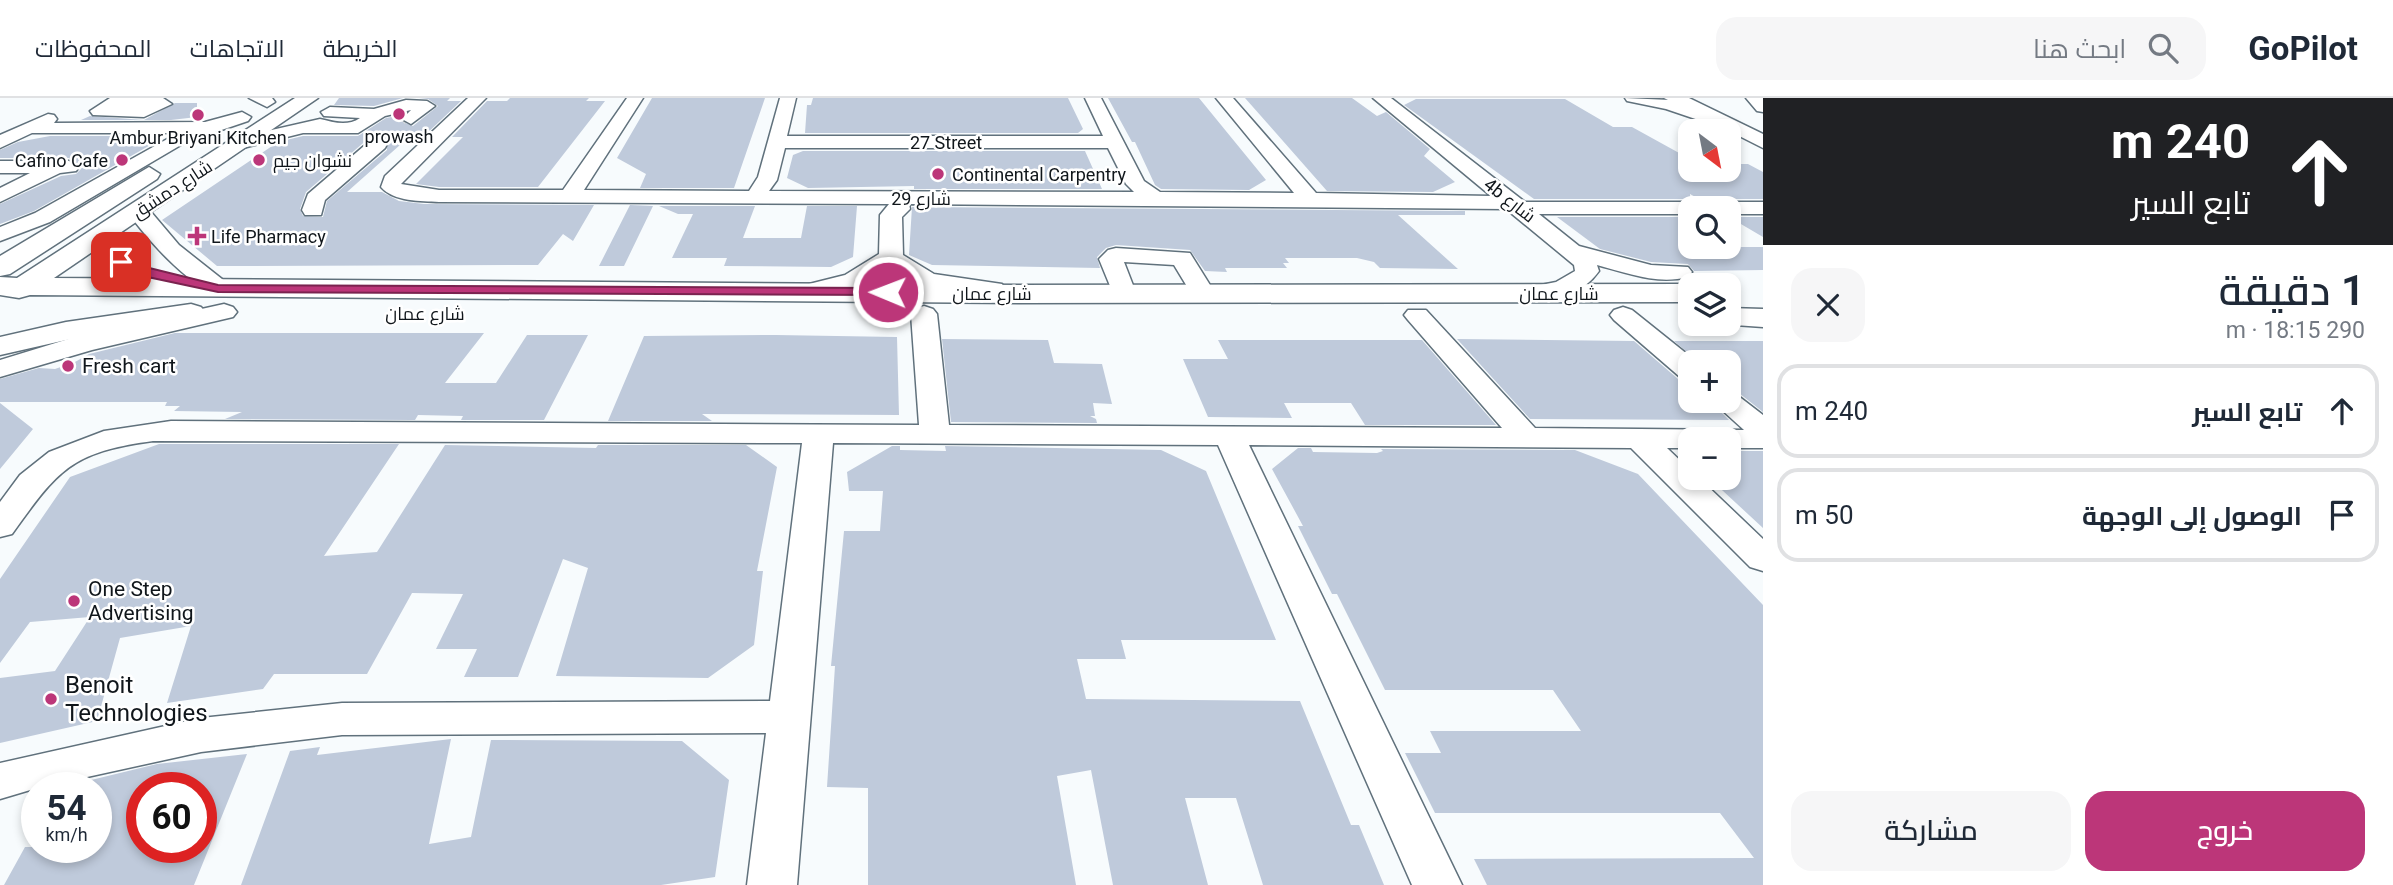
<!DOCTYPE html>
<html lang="ar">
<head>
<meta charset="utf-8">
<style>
	body { margin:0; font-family:Roboto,Cairo,sans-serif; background:#f6f6f7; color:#1f2937; direction:rtl; height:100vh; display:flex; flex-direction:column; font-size:26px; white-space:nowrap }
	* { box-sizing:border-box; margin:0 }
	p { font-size:23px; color:#747a83 }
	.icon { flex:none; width:38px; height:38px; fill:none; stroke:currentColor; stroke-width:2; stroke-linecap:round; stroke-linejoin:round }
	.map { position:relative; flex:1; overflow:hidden; direction:ltr }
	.details { display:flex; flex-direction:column; background:#fff; width:630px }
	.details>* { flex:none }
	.hud { background:#202124; color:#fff; overflow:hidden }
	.needle { width:46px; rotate:148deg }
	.controls { position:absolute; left:1678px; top:21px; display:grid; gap:14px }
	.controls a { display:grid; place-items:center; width:63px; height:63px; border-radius:14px; background:#fff; box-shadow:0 4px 10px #0003; font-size:35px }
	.speed { position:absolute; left:21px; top:674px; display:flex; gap:14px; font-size:35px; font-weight:700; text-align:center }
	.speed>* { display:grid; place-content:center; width:91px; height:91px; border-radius:50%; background:#fff; box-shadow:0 4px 10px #0003; line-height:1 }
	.speed small { font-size:18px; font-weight:400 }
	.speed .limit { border:10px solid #d22; background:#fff; color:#111 }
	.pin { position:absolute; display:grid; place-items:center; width:60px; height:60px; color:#fff; margin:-30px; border-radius:14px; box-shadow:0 4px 10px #0006 }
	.me { position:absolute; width:77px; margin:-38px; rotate:271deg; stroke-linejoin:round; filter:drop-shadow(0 0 5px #0008) }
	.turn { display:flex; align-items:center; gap:24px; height:147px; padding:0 28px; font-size:32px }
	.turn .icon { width:91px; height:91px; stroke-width:2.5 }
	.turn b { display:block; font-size:49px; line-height:60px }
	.round { display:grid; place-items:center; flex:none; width:74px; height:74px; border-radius:21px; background:#f6f6f7 }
	.overview { display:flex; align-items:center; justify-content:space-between; height:119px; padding:0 28px }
	h1 { font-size:42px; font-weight:600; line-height:52px }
	.action { display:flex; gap:14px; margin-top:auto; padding:14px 28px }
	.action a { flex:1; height:80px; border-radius:21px; background:#bc3679; color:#fff; font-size:28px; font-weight:600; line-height:80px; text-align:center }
	.action a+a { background:#f6f6f7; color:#1f2937 }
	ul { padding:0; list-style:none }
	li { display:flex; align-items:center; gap:21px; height:94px; margin:0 14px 10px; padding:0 14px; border:4px solid #e0e1e3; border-radius:21px }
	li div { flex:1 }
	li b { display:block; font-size:26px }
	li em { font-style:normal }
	header { display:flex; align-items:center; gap:42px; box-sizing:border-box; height:98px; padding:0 35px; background:#fff; border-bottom:2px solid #e0e1e3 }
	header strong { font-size:33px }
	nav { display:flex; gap:38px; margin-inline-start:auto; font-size:24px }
	.search { width:490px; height:63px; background:#f6f6f7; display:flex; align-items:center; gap:18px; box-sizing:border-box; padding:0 24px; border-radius:21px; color:#747a83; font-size:26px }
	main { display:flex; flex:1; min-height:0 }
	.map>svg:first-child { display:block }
	.building { fill:#bfcadb; fill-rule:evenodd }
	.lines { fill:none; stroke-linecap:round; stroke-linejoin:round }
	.minor-tunnel { stroke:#d4d9db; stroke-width:18; stroke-dasharray:18 10; stroke-linecap:butt }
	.minor-casing { stroke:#60717c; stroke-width:3 }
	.major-casing { stroke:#60717c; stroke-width:3 }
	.path { stroke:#82878b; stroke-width:2.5; stroke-dasharray:2.5 2; stroke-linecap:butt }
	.minor { fill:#fff; fill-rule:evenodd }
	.major { fill:#fff; fill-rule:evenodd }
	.route { fill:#bc3679; stroke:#7a234f; stroke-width:2 }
	.poi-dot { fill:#bc3679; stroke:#fff; stroke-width:2.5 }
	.labels { text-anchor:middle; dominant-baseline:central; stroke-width:5; stroke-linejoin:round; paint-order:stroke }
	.far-poi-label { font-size:18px; fill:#10161b; stroke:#fff; text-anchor:start }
	.far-street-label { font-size:18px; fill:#10161b; stroke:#fff }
	.poi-label { font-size:21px; fill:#10161b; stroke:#fff; text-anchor:start }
	.near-poi-label { font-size:24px; fill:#10161b; stroke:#fff; text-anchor:start }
</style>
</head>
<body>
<header>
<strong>GoPilot</strong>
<div class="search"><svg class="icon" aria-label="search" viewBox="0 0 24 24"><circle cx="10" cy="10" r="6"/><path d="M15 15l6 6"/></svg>ابحث هنا</div>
<nav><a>الخريطة</a><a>الاتجاهات</a><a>المحفوظات</a></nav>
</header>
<main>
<section class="details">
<div class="hud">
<div class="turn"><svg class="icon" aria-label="ahead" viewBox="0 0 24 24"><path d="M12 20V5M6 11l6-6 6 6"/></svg><div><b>240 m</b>تابع السير</div></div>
</div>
<div class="overview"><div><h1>1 دقيقة</h1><p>290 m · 18:15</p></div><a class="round"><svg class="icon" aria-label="close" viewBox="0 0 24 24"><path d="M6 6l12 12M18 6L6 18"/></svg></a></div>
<ul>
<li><svg class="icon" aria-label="ahead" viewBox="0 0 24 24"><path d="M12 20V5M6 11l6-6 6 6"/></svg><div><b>تابع السير</b></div><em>240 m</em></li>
<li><svg class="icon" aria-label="arrive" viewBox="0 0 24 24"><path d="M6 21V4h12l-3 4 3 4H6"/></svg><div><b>الوصول إلى الوجهة</b></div><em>50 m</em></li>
</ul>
<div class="action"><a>خروج</a><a>مشاركة</a></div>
</section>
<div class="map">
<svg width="1763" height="787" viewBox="0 0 1763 787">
	<rect width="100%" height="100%" fill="#f7fbfd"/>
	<path class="building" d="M339,0H403L374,8L334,7Z
		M419,0H450L447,3H461L423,39H409L347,94H382L399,103L424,106L594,107L573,143L563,136L538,167L217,168L162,122L278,44L303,38H358L386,20L403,17L401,23L413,28L438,8L428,1ZM377,37L387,41V52L327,103L323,119L303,118L300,111L306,94L369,40Z
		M510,0H589L586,3H605L538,89H439L416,86L463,39H452L487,3H507Z
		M652,0H765L734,90H640L646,76L617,60Z
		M813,0H1068L1083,31L1078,35H805L807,7H811Z
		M1108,0H1199L1266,82L1249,92L1161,91L1155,87L1135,44H1132Z
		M1245,0H1352L1377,18L1386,14L1430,51L1424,58L1455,84L1433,94L1327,93Z
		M1416,1H1565L1613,29H1632L1690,61V72H1710L1729,82V66H1748L1763,74V101H1699L1690,96V101H1534L1404,7Z
		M175,5H197V19L171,22H81L90,18L144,22Z
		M50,38H156L161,41L34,113L0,126V106L61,78L76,76L81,71L69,60H0V52L18,44Z
		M803,53H1085L1102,91H914V88L808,90L787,80L793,57Z
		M630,107L653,108L624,168H599Z
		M659,108H755L743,140H801L807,108H857L853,159L831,169L724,168L727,160H672L693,116H678Z
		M912,109L1465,113V117H1398L1458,171L1380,170L1374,164L1357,160H1285L1289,165H1283L1287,170H1225L1227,174L1205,173L1190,152L1116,147L1106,150L1097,159L1100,170L932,167L909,157Z
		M1690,119V149H1763V172L1694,173L1688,166L1651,164L1600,151L1557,119Z
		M1729,119H1763V139Z
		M175,235H484L445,285H496L527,237H588L544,322H461L463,318L418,317L415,322L225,321L242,314L174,313L180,308H165L167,304H0V281L39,270L55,271L75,264L89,256Z
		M776,237L897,239L899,317L702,316L712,323H608L644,238Z
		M942,241L1048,242L1054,265L1102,266L1112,306L1093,305L1095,318H1090L1096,321L1097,325L951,324Z
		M1457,241L1634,243L1678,281L1690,283V303H1710L1729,322L1530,321Z
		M1218,242H1422L1496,327H1365L1351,305H1284L1292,320L1208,319L1183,261H1228Z
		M1674,243H1763V314L1739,295L1729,293V264H1699Z
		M0,305L33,331L0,371Z
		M159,346H399L324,458L377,454L445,347L596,350L598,347H746L777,369L757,473H763L754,547L708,580L556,578L588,470L563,461L518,579H464L477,551H436L463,496L412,495L367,576H274L263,591L167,605L191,528L120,540L97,623L0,645V580L55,573L90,519L30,524L0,565V481L70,379Z
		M892,348H900V352L946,353L945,348L1161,352L1206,373L1276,542H1121L1126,561H1077L1086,601L1300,603L1351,727H1359L1384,787H1263L1236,700H1185L1208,787H1113L1091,672L1057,678L1076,787H868V690L827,689L835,568H831L844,433H880L883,393H849L847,374Z
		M1298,350H1311L1313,354L1377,355L1383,353L1381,351L1575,352L1638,376L1763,507V787H1487L1474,761L1754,760L1720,715H1435L1405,655H1441L1430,633H1581L1553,592H1385L1337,496H1332L1298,428H1303L1272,371Z
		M1729,353H1763V430L1709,380H1729Z
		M451,641L429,746L471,739L491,642L682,643L729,682L715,779L661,787H241L290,653L320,649L317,657Z
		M247,656L194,787H4L25,749H96V690H88L87,683L157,666ZM142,690H201V749H142Z"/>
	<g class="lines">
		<path class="minor-tunnel" d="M399,19L408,12"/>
		<defs>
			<path id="minor" d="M110,0H163L172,6L144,19L93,17L90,13Z
				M249,0H272L275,4L267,9Z
				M468,0H486L401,86L439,92H563L627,0H643L584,92L749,93L758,79L780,0H796L787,38H1103L1085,0H1101L1144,83L1160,94L1294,95L1216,0H1233L1316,95L1491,98L1373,0H1391L1525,104H1763V116H1729V110H1690V116H1539L1579,148L1651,167L1688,169L1692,174L1688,179C1657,187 1627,175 1597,167L1599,173C1584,195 1552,207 1526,200L1523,195L1526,190L1556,184L1575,173L1574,167L1506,111L909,106L910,111L902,119L903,157L934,176L1002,186L1005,191L1002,196L993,198C959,195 917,194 889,170L863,187L810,200L801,198L798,193L801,188L845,177L879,156L880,117L889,106L439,104C421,103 394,104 381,89L385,78ZM785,50H1108L1126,86L1134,94L769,93L777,82Z
				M1625,0L1670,2L1734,23L1737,27L1728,32L1666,11L1627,3Z
				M1746,0H1763V14L1757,13Z
				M406,2L427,3L435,8L411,26L402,21L411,12L385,18L358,35H303L243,50L234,44L237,40L320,21C333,24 347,29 360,20L324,18L321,14L330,9L374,11Z
				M242,14L251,19L248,23L186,44L50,124L0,143V129L35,115L178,35H32L0,50V37L48,16L54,17L57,21L54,25L205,24Z
				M378,40L385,42L387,46L385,50L325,102L321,117H305L302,112L308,96L371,42Z
				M0,63H69L79,69L76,73L60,75L0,104V90L30,75H0Z
				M138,107L146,108L179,147L227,185L230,190L227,195C198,202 143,136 127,113Z
				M1116,150L1190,155L1215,195L1212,200H1194L1174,167L1124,164L1136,195L1133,200H1115L1099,161L1108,152Z
				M224,206L233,209L237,214L233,219L92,252L0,279V262L75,239Z
				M924,208L933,211L937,216L949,327L1502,330L1408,222L1404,217L1408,212H1426L1535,330L1744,332L1712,303H1729V295L1737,297L1763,317V350H1729V341H1690V350H1667L1690,372V380H1699L1763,441V473L1750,469L1631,350L1249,347L1462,787H1412L1218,347L833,345L797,787H747L766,635L342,637L201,654L37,690L0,701V665L201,620L342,605L770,603L802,345L153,343C71,354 58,372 12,436L0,439V404L20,377L49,354L104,333L171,323L919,327L911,216L915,211Z
				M1623,209L1632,212L1697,264H1690V281L1680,279L1614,222L1610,217L1614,212Z"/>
			<path id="major" d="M295,0H318L54,180L1020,187L1690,186L1693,187H1690V204L1020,205L30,197L19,200L0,197V179L17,180Z
				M1664,0H1689L1763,36V50Z
				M149,69L160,76L157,81L10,176L0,178V158Z
				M191,206L201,209L206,215L201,221L66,242L0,257V239L66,224Z
				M1729,210L1763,211V229L1720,226H1729Z"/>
		</defs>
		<use href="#minor" class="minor-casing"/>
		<use href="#major" class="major-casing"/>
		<path class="path" d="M121,164L151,157"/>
		<use href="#minor" class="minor"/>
		<use href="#major" class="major"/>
	</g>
	<path class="route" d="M117,162L218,187L888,190L894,194L888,197L218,194L143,178L117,167Z"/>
	<g class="poi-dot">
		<circle cx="399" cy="16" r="7"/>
		<circle cx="198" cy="17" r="7"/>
		<circle cx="122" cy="62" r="7"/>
		<circle cx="259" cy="62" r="7"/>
		<circle cx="938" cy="76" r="7"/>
		<path d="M193.5 127.5h7v7h7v7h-7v7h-7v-7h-7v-7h7z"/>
		<circle cx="68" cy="268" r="7"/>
		<circle cx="74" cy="503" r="7"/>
		<circle cx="51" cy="601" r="7"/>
	</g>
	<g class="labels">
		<g class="far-poi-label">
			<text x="399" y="38" text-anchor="middle">prowash</text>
			<text x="198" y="39" text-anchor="middle">Ambur Briyani Kitchen</text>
			<text x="108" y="62" text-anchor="end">Cafino Cafe</text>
			<text x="273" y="62">نشوان جيم</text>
			<text x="952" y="76">Continental Carpentry</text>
			<text x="211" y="138">Life Pharmacy</text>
		</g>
		<g class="far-street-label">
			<text x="946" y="44">27 Street</text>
			<text transform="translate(172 91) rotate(-33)">شارع دمشق</text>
			<text x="921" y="100">شارع 29</text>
			<text transform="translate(1510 102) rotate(38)">4b شارع</text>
			<text x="992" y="195">شارع عمان</text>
			<text x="1559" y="195">شارع عمان</text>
			<text x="425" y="215">شارع عمان</text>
		</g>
		<g class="poi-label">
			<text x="82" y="268">Fresh cart</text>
			<text x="88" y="491">One Step<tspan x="88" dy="24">Advertising</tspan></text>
		</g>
		<g class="near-poi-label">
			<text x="65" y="587">Benoit<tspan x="65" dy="28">Technologies</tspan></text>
		</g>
	</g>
</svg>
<div class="controls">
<a><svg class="needle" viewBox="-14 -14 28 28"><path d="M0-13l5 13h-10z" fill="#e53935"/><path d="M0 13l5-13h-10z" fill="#747a83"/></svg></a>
<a><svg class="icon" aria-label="search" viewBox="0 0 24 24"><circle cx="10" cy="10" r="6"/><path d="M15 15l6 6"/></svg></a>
<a><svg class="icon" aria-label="layers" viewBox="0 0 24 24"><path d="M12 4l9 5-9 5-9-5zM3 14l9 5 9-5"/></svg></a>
<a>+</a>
<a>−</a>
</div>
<div class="speed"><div>54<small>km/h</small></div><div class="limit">60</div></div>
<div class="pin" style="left:121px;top:164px;background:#d93025"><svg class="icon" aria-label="arrive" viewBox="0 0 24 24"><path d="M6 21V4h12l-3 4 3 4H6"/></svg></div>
<svg class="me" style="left:888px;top:194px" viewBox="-20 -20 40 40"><circle r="17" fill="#bc3679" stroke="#fff" stroke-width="3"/><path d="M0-11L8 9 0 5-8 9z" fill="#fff"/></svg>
</div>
</main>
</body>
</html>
